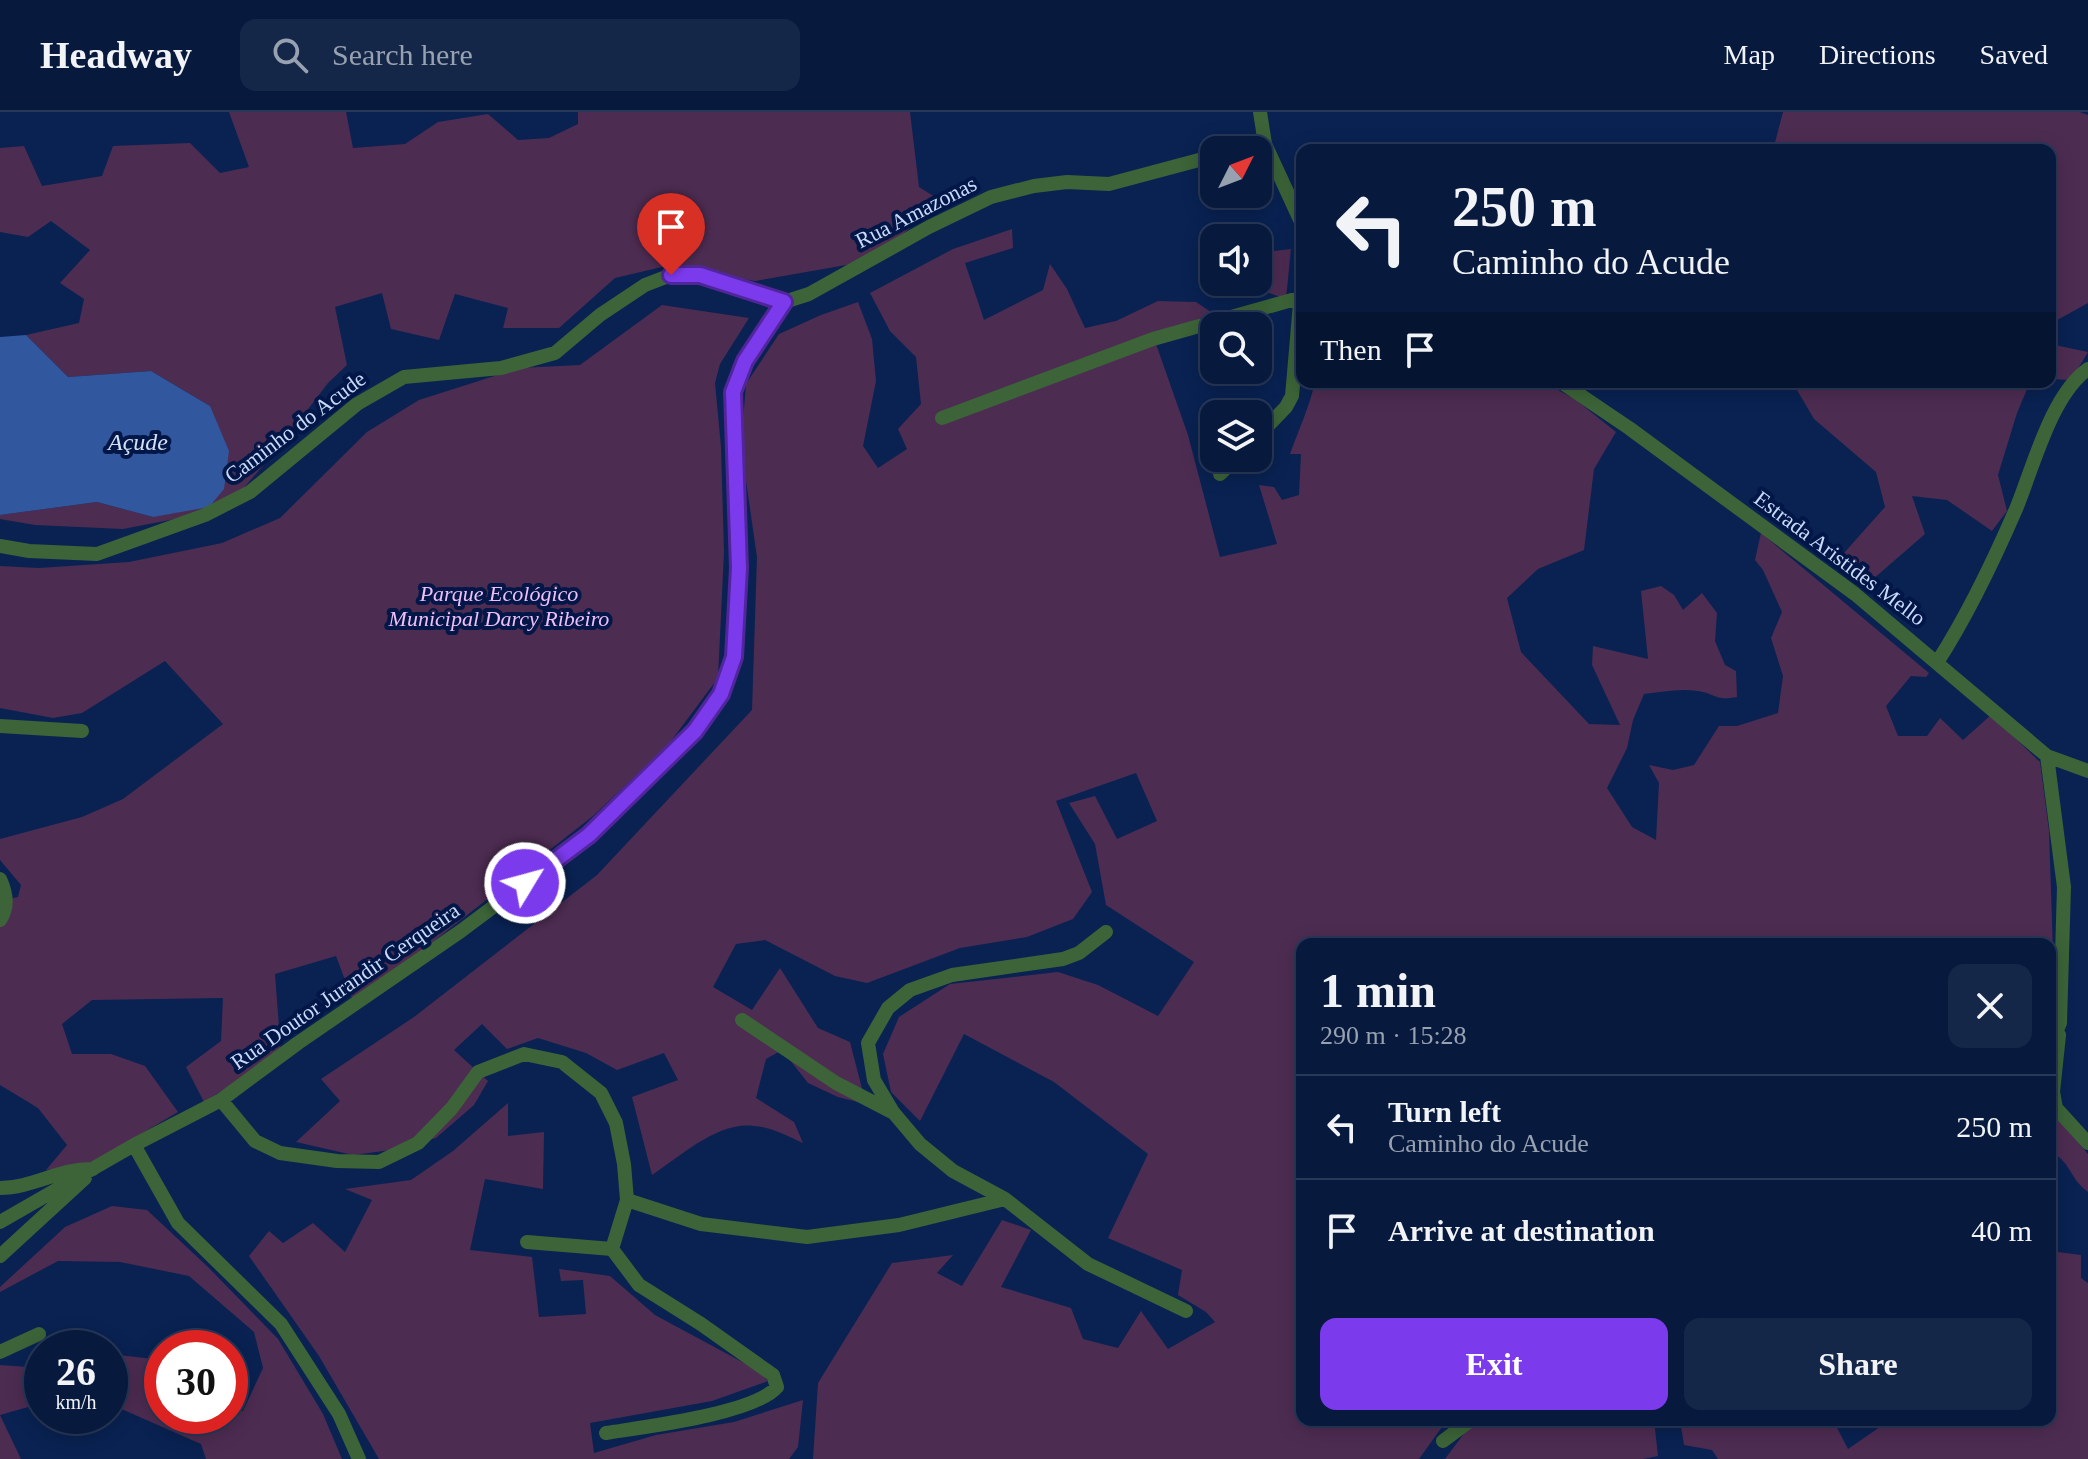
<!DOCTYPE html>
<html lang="en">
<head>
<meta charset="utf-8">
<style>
	body { margin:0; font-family:Georgia,serif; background:#152749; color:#f1f3f6; height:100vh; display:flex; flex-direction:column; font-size:30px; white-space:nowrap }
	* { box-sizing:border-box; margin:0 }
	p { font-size:26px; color:#98a1b0 }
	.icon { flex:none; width:44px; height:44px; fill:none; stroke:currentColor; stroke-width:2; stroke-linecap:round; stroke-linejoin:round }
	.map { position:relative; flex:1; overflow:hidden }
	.drawer { position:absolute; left:1296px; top:826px; width:760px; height:488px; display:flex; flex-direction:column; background:#071a3e; border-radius:16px; box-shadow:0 4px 20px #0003,0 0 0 2px #283858 }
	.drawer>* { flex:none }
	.guide { position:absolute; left:1296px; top:32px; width:760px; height:244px; border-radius:16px; box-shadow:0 4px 20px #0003,0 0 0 2px #283858; background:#071a3e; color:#f1f3f6; overflow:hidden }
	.needle { width:52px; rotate:48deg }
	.fabs { position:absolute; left:1200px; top:24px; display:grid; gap:16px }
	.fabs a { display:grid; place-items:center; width:72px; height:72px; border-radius:16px; background:#071a3e; box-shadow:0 4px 20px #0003,0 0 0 2px #283858; font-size:40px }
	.speed { position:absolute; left:24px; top:1218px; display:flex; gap:16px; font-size:40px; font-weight:700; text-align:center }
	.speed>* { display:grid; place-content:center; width:104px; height:104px; border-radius:50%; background:#071a3e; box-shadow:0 4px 20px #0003,0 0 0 2px #283858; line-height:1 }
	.speed small { font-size:20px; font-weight:400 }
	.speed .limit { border:12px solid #d22; background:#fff; color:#111 }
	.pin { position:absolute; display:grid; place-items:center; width:68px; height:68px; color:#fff; margin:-82px -34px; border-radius:50% 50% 50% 0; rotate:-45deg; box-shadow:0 0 8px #0007 }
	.pin .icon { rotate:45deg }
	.me { position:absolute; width:88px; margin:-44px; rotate:53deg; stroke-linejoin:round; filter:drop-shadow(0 0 6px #0008) }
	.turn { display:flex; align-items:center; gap:28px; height:168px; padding:0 24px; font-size:36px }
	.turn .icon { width:104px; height:104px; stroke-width:2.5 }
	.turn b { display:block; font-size:56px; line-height:68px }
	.then { display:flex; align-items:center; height:76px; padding:0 24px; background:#0003; gap:16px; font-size:30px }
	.round { display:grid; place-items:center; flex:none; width:84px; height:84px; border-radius:16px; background:#152749 }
	.summary { display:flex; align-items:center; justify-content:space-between; height:136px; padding:0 24px }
	h1 { font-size:48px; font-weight:800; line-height:60px }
	.cta { display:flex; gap:16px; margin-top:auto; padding:16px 24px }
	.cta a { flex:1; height:92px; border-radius:16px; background:#7c3aed; color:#fff; font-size:32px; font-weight:800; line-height:92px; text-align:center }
	.cta a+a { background:#152749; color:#f1f3f6 }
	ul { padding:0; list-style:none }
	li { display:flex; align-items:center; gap:24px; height:104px; padding:0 24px; border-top:2px solid #283858 }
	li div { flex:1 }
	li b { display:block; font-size:30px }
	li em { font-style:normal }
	header { display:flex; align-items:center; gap:48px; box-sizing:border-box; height:112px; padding:0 40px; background:#071a3e; border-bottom:2px solid #283858 }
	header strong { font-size:38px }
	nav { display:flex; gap:44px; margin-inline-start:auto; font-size:28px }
	.search { width:560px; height:72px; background:#152749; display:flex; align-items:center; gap:20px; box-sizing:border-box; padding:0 28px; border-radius:16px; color:#98a1b0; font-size:30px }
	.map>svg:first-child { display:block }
	.green { fill:#4d2c52 }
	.water { fill:#31579f }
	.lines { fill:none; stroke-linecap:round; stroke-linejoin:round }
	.minor { stroke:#3c6438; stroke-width:14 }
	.route-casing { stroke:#51269a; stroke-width:20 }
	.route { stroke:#7c3aed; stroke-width:14 }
	.labels { text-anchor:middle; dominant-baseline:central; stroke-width:8; stroke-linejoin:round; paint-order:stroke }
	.street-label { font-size:22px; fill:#c9daf9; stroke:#021747 }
	.park-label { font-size:22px; font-style:italic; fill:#f0bff7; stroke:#021747 }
	.water-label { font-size:24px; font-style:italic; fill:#d4e0f5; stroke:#021747 }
</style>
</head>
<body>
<header>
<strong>Headway</strong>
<div class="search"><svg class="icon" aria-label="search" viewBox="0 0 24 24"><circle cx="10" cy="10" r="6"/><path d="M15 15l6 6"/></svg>Search here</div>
<nav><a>Map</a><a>Directions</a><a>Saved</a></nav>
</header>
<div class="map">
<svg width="2088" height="1347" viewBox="0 0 2088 1347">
	<rect width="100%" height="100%" fill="#092252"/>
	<path class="green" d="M229,0H346L353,36L405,32L438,10L488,2L518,28L549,26L578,12V0H910L919,75L943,90L869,149L755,169L666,154L615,166L559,216H503L508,196L455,182L439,228L391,217L382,181L335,195L347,253L328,271L280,334L236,385L175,407L123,417L35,413L0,407V403L97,390L153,405L210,294L151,259L68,265L26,223L79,211L84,187L60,171L90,138L51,109L28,125L0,120V36L24,34L42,74L102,64L113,34L190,31L220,61L249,55Z
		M1783,0H2080L2088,3V191L2050,212V38H1773Z
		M1012,117L1013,136L965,151L984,208L1043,178L1050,152L1067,177L1085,216L1116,209L1158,189L1196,190L1211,200L1156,232L1188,323L1220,445L1277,432L1259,373L1274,375L1282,388L1299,383L1301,342H1290C1299,317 1309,296 1315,270H1544L1576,288L1616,320L1594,357L1584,438L1538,457L1507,486L1521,540L1589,612L1620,613L1592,553L1593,534L1648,547L1641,479L1661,474L1674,483L1683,498L1702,481L1717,501L1715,529L1725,553L1736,559L1737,585C1714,589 1717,582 1698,579C1680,576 1661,580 1644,582L1633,608L1627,636L1607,676L1632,715L1656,728L1659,671L1649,653L1673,658L1694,653L1719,614H1737L1778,601L1783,564L1771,526L1782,500L1763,458L1755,448L1761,421L1929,561L1926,565L1911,564L1886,594L1898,624H1927L1940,606L1963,628L1991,603L2040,650L2049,719L2053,839L2050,909V832H1302V1308H1447L1419,1347H813L818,1271L892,1151L953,1143L937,1161L962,1174L1002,1108L1031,1118L1001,1175L1071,1196L1083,1227L1118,1236L1141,1199L1168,1237L1215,1210L1206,1200L1178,1183L1182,1158L1108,1126L1148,1042L1054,970L964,922L920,1009L891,980L883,942L899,905L950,872L1058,860L1098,873L1158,904L1194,850L1106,793L1095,732L1069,691L1095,684L1117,727L1157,709L1136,661L1056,689L1092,780L1073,807L1027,825L960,836L867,871L835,864L765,828L736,832L713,875L752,898L780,856L818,916L850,930L866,992L838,985L808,971L782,938L766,947L756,986L794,1010L803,1031C787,1024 771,1015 754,1014C718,1009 681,1044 652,1063L632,985L678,968L664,941L617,958L586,941L538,926L507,937L482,912L454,938L488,969L474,993L436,1026L391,1038L353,1043L296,1030L340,989L321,967L414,905L597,763L752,598L757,445L741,334L746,272L779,222L821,203L858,190L872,227L876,269L863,334L878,356L907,337L898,317L921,292L916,245L890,219L870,181L953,137Z
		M1291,137L1286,187L1255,176L1256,170H1258V141Z
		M662,193L749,206L720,252L715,271L721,335L724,440L718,566L668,633L593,704L354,892L336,844L275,862L281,942L204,990L186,955L221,929L223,886L92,888L62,912L72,942H111L145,954L178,1000L90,1052L46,1058L67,1033L38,996L0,973V789L18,785L21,773L0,748V727L82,705L123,687L223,612L165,549L82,601L53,606L0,596V454L39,456L129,450L222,431L280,406L367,320L419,288L519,256L580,253Z
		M2050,232L2088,240L2071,268L2050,267Z
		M1799,270H2030L2017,301L1998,363L2007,399L1992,419L1947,388L1912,384L1925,422L1872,468L1844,441L1885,395L1876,360L1814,307L1797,278Z
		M508,991V1024L544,1020L543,1077L485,1067L470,1138L532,1145L539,1205L586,1202L583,1168L561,1169L559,1157L610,1164L655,1203L757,1258L768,1269L712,1289L590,1311L594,1341L656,1323L734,1310L803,1288L798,1335L789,1347H379L319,1244L249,1144L269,1119L283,1131L313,1111L345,1140L372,1088L345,1077L411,1068L453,1039Z
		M2051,998L2088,1042V1080C2069,1066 2072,1051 2050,1039Z
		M112,1094L147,1098L208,1155L278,1227L323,1302L342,1347H206L201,1332L110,1292V1242L162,1248V1304H230V1300L243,1299L263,1256L254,1220L189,1164L120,1150L58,1149L0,1180V1175L65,1115Z
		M2050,1139L2081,1143V1166L2088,1171V1347H1718L1712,1338L1684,1333L1680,1308H1833L1848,1337L1890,1308H2050Z
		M42,1249V1291L0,1303L21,1347H0V1253L28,1255Z
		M1478,1308H1654L1658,1344L1643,1347H1445L1471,1312Z"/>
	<path class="water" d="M26,223L68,265L151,259L210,294L229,339L224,377L209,395L153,405L97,390L0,403V225Z"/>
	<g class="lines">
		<path class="minor" d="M1260,0L1265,32L1302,112
			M1239,38L1265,32
			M784,190L809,182L929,115L991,85L1034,74L1067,70L1109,72L1214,44
			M1561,270L1629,316L1855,482L2047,644L2088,659
			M942,306L1153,227L1299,186
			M1258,324L1286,295L1292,284L1302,168
			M1220,362L1236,346
			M0,434L29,439L97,442L205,403L250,380L357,292L404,265L501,256L555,241L600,203L645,173L671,163H700L784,190
			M1938,549C1969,501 1993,450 2016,397C2033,356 2051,283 2088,257
			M0,614L82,619
			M2047,644L2064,775L2060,911L2050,934
			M0,767C6,780 9,795 0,808
			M742,908L836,971L892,1000
			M2059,923L2053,980L2056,996L2088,1031
			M221,988L255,1029L280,1041L337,1049L379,1050L418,1031L452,996L478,960L524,942L562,950L601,981L616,1011L624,1052L627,1088L612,1137L527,1130
			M134,1033L178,1111L281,1212L339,1302L359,1347
			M0,1076C33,1076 60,1056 93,1057
			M1005,1087L953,1059L920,1032L893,1000L874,968L868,931L888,896L910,878L952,863L1063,847L1079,841L1106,820
			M627,1088L701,1112L807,1125L899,1113L1005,1087L1088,1152L1186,1199
			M0,1110L134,1033L221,988L298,931L461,819L589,723L695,619L721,582L734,545L739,456L733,280L745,249L784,190
			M0,1144L85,1066
			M0,1240L39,1222
			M606,1321C643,1315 754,1302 777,1275L773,1263L701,1212L639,1173L612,1137
			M1443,1329L1471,1308"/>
	</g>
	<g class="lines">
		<defs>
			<path id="route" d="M525,771L589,723L695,619L721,582L734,545L739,456L733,280L745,249L784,190L700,163H671"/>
		</defs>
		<use href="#route" class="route-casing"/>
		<use href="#route" class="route"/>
	</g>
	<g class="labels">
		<g class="street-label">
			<text transform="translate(916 100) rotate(-27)">Rua Amazonas</text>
			<text transform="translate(295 315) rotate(-37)">Caminho do Acude</text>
			<text transform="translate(1840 446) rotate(37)">Estrada Aristides Mello</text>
			<text transform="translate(345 874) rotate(-35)">Rua Doutor Jurandir Cerqueira</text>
		</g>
		<g class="park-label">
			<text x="499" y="481">Parque Ecológico<tspan x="499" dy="25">Municipal Darcy Ribeiro</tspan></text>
		</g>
		<g class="water-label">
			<text x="138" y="330">Açude</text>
		</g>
	</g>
</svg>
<div class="fabs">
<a><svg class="needle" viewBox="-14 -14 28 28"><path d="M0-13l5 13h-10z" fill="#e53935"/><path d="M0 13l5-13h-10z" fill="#98a1b0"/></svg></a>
<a><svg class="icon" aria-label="sound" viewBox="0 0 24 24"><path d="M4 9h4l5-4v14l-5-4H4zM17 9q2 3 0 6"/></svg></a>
<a><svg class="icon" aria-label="search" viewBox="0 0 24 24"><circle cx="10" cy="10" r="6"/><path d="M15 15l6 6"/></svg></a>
<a><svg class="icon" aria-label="layers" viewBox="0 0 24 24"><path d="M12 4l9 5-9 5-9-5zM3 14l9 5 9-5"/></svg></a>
</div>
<div class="speed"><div>26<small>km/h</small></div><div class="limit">30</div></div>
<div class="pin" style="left:671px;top:163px;background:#d93025"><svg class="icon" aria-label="arrive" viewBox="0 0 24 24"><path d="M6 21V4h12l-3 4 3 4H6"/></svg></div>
<svg class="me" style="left:525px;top:771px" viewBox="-20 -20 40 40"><circle r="17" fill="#7c3aed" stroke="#fff" stroke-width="3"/><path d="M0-11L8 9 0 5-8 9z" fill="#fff"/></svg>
<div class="guide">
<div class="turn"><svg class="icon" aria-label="left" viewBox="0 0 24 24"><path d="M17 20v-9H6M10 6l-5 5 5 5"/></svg><div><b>250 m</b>Caminho do Acude</div></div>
<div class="then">Then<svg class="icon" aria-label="arrive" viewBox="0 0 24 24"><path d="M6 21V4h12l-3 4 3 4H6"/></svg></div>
</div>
<section class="drawer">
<div class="summary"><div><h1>1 min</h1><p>290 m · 15:28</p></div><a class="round"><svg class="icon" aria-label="close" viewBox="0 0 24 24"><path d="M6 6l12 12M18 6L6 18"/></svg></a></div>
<ul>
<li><svg class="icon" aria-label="left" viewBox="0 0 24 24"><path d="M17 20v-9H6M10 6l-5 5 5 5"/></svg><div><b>Turn left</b><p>Caminho do Acude</p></div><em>250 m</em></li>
<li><svg class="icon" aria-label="arrive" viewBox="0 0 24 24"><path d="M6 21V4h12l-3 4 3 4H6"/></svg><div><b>Arrive at destination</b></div><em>40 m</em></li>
</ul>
<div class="cta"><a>Exit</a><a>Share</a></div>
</section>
</div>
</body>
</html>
